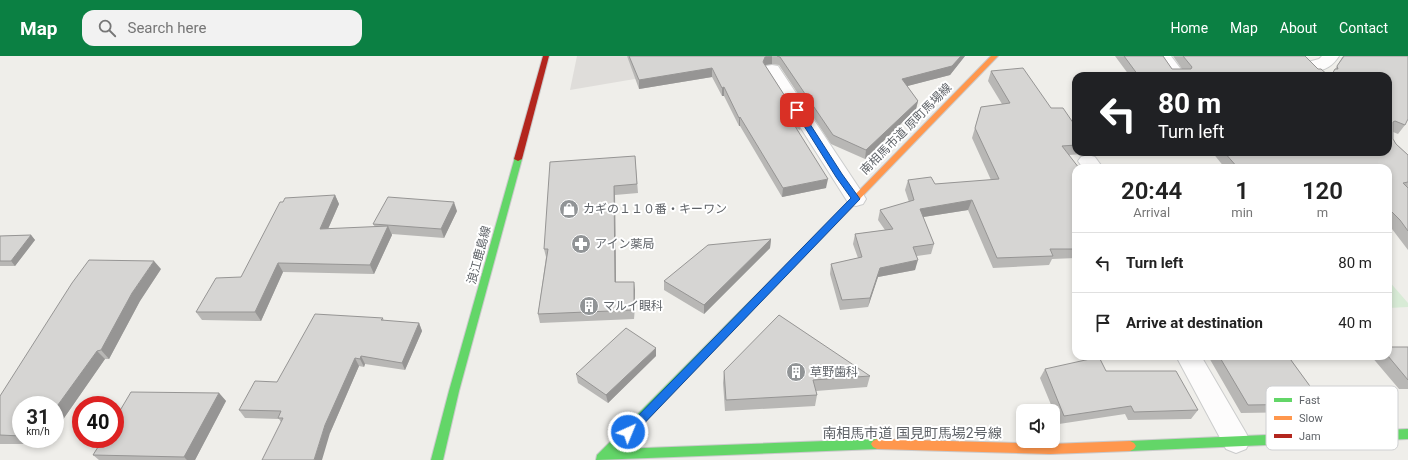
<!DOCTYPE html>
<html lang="en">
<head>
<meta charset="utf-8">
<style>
	body { margin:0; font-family:Roboto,"Noto Sans JP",sans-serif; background:#f2f2f2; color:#222; height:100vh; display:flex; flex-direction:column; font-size:15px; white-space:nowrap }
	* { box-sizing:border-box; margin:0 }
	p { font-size:13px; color:#767676 }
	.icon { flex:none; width:22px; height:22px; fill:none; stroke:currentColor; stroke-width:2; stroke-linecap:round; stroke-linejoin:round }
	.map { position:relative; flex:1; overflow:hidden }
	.panel { position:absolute; left:1072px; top:108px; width:320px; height:196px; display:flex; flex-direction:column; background:#fff; border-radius:12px; box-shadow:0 2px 6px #0003 }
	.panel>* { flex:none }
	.top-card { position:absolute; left:1072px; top:16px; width:320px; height:84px; border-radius:12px; box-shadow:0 2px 6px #0003; background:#202124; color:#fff; overflow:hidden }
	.buttons { position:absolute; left:1016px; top:348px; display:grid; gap:8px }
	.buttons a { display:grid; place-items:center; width:44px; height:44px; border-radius:8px; background:#fff; box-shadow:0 2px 6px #0003; font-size:20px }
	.speed { position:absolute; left:12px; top:340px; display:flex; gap:8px; font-size:20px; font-weight:700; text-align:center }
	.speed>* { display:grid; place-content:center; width:52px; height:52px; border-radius:50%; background:#fff; box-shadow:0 2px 6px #0003; line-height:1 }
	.speed small { font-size:10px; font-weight:400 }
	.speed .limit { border:6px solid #d22; background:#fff; color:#111 }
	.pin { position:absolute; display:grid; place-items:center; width:34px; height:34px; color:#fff; margin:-17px; border-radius:8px; box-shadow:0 2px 6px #0006 }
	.me { position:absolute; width:44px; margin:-22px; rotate:44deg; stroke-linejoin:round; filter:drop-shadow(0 0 3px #0008) }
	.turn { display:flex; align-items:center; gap:14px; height:84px; padding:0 20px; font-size:18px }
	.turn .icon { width:52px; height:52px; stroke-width:2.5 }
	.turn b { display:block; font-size:28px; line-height:34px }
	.eta { display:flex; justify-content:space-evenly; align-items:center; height:68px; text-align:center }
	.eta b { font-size:24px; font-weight:600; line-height:28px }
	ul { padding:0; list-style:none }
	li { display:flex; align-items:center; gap:12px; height:60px; padding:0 20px; border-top:1px solid #e0e0e0 }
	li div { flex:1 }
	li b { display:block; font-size:15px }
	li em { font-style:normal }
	header { display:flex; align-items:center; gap:24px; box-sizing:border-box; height:56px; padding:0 20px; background:#0b8043; color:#fff }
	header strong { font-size:19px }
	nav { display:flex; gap:22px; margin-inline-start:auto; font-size:14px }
	.search { width:280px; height:36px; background:#f2f2f2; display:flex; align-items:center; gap:10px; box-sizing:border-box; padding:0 14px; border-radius:12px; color:#767676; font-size:15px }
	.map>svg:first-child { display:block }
	.industrial { fill:#dfddda }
	.green { fill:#d8ebd6 }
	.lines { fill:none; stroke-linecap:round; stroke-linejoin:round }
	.street-casing { stroke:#cbcccc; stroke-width:2 }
	.fast-casing { stroke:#cacacb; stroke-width:2 }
	.slow-casing { stroke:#cacacb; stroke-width:2 }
	.jam-casing { stroke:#cacacb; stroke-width:2 }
	.street { fill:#fdfcfc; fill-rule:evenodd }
	.fast { fill:#63d668; fill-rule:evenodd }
	.slow { fill:#ff974d; fill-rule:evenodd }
	.jam { fill:#b3261e; fill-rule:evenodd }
	.wall { fill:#b8b7b5 }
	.shaded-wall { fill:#969594 }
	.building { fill:#d6d5d3; stroke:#969594 }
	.route { fill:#1a73e8; stroke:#114b97 }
	.labels { text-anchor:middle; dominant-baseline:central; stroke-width:4; stroke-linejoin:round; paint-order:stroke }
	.street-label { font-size:12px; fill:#5f6368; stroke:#fff }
	.poi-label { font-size:12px; fill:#5f6368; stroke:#fff; text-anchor:start }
	.near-street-label { font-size:14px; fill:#5f6368; stroke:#fff }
	.key { fill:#fff; stroke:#cfd0d2; stroke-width:1 }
	.key-label { font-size:11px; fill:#5f6368 }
</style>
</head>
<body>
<header>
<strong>Map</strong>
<div class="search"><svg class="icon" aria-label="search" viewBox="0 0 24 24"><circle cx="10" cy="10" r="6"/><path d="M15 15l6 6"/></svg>Search here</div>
<nav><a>Home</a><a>Map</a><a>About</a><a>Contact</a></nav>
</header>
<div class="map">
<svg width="1408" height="404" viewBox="0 0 1408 404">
	<rect width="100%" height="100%" fill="#efeeea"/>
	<path class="industrial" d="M577,0H770L570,34Z"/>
	<path class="green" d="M1388,224L1408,247V251L1388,252Z"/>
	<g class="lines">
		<defs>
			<path id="street" d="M1155,0H1171L1186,20H1169Z
				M1322,0H1339C1332,11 1322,17 1308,14L1306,10L1308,6L1319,3Z
				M772,9L778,10L863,138L866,143L863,148L856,150L849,148L764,14L766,10Z
				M1088,99L1095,101L1103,112H1083L1078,105L1081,101Z
				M1176,300H1201L1246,377L1250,385L1246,393L1236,397L1226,393Z"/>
			<path id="fast" d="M515,101H521L522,103L459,335L443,404H431L449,335Z
				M790,207L795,210L793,212L619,393L877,383L881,385L883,388L881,391L877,393L596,404L597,399L787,208Z
				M1408,373V383L1130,395L1126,393L1124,390L1126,387L1130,385Z"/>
			<path id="slow" d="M991,0H998L793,212H787L785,210L787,208Z
				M877,383L1050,388L1130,385L1134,387L1136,390L1134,393L1130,395L1050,398L877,393L873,391L871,388L873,385Z"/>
			<path id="jam" d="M543,0H549L522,103L518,105L514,103Z"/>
		</defs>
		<use href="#street" class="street-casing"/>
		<use href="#fast" class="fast-casing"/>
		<use href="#slow" class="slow-casing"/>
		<use href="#jam" class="jam-casing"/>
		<use href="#street" class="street"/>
		<use href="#fast" class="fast"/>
		<use href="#slow" class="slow"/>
		<use href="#jam" class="jam"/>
	</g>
	<path class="wall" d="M627,0H965L950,19L907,30L918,45L916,53L865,103L831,88L779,9L772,8L765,9L801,65L800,74L796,72L826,132L782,141L740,70H739L724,40H722L712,21L639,33Z
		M1115,0H1163L1172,13H1182L1173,0H1305L1318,13L1329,20H1114L1115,19H1129Z
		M1343,0L1405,69L1398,78L1393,76V83L1396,88L1408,99V194L1392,173L1388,169V112H1225L1212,96H1388L1331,20Z
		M991,15L1051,52L1076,71V96H1084L1083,98L1069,99L1076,112V202L1052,203L1049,209L993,212L968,154L923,161L934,188L931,198L917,200L915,214L878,221L868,251L840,254L830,218L831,208L858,202L853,188L855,178L885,174L878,164L880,154L909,146L905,134L908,124L935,128L991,124L972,82L981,51L1002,48L988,25Z
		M635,100L638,137L615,139L616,226L635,234L634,263L540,267L538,258L546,201L544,193Z
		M335,139L339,148L328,173L375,171L373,168L457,155L444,182L392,178V179L374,218L283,216L261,265L202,264L196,256L241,221Z
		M31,179L35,184L15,210H0V180Z
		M771,183L770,192L704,258L664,234V225Z
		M161,213L140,245L109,303H105L55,375V349H21V383H49L46,388H0V340Z
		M383,262L384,265L419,267L422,275L405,314L365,308L364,311L359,310L330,377L281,366L279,363L245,362L239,354L277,326Z
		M1408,291V333H1399L1371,300H1388Z
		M656,300L608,347L578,327L576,318Z
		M1208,300H1288L1323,348L1315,356L1241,357Z
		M1045,313L1198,354L1191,363L1128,364L1125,358L1059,368L1040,322Z
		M724,315L870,320L867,331L816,335L817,339L815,350L725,355L723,327Z
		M219,337L226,345L195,404H99L93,399Z"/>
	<path class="shaded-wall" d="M768,0H772V8L765,9L763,6L765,1Z
		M961,0H965L950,19L900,32L902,23Z
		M712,12V21L639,33V24Z
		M724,31V40H722V32Z
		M918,45L916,53L865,103L866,94Z
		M740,61V70H739V62Z
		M828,123L826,132L782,141L783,132Z
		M614,130L615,139L616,235L615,226Z
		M335,139L339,148L324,182L320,173Z
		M972,144L968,154L917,162L920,153Z
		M454,146L457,155L444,182L441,173Z
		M388,170L392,179L374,218L370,209Z
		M31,179L35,184L15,210L11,205Z
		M771,183L770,192L704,258V249Z
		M918,204L915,214L878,221L868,251L870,242L880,212Z
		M154,205L161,213L140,245L109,303L101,294L132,237Z
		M278,207L283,216L261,265L255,256Z
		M634,226L635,234L634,263Z
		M419,267L422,275L405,314L402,307Z
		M656,292V300L608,347L606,339Z
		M97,295L105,303L55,375V353Z
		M361,300L365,308L364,311L360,303Z
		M355,302L359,310L330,377L322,404H314L325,369Z
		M219,337L226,345L195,404H187L184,401Z
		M40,383H49L46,388Z"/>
	<path class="building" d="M629,0H768L765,1L763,6L801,65L788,59L828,123L783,132L740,61L739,62L724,31L722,32L712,12L639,24Z
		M777,0H961L952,10L902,23L918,45L866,94L833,79L780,1Z
		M1124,0H1163L1172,13H1191L1192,11L1183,0H1305L1318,13H1321L1329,20H1115V19H1138Z
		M1344,0H1408V63L1405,69L1395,65L1393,66V83L1396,88L1408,99V126L1403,127L1408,132V175L1400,164L1388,152V112H1238L1224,96H1388V20H1331L1335,13H1338L1337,10Z
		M1023,12L1051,52H1063L1076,71V89L1062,90L1079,112H1076V193H1050L1053,200L997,202L972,144L920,153L934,188L913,191L918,204L880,212L870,242L842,244L831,208L862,201L855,178L893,173L880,154L914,144L908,124L931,121L935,128L999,123L975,72L981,51L1010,47L991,15Z
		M635,100L637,128L614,130L615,226H634V254L538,258L548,193H544L550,106Z
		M335,139L320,173L388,170L370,209L278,207L255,256H196L216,222L241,221L280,146H283L285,142Z
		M388,141L454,146L441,173L373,168Z
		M31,179L11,205H0V180Z
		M771,183L704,249L664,225L708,189Z
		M89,204L154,205L132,237L101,294L97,295L55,353V349H21V380L0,379V340L72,227Z
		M315,258L383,262L381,264L419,267L402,307L361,300L360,303L355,302L325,369L314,404H262L283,362H278L281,355L239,354L255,325L277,326Z
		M779,259L870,320L813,324L817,339L726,344L724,315Z
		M626,272L656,292L606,339L576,318Z
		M1388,291H1408V324L1388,300Z
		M1219,300H1288L1323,348L1248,349Z
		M1099,301L1106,315H1176L1198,354L1134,356L1131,350L1064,360L1045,313Z
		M131,336L219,337L184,401L93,399L103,383H115V363Z"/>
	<path class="route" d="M797,51L801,54L842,118L860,143L632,380L628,381L625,380L623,376L625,373L851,142L836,121L794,54Z"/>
	<defs>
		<symbol id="shop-disc" viewBox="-11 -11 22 22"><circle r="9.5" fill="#919496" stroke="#fff"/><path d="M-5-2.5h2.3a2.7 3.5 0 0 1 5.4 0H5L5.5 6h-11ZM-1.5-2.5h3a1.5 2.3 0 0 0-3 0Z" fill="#fff"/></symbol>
		<symbol id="pharmacy-disc" viewBox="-11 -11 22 22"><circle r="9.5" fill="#919496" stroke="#fff"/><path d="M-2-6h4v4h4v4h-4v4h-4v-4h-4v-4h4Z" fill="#fff"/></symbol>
		<symbol id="building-disc" viewBox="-11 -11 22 22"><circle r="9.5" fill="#919496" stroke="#fff"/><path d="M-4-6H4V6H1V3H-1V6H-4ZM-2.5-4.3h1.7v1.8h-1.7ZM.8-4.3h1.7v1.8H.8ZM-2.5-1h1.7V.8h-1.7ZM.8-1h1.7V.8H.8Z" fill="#fff"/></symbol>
	</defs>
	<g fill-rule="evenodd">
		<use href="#shop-disc" x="558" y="142" width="22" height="22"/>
		<use href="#pharmacy-disc" x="570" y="177" width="22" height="22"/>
		<use href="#building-disc" x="578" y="239" width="22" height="22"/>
		<use href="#building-disc" x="785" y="305" width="22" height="22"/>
	</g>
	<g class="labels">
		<g class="street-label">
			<text transform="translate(906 73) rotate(-45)">南相馬市道 原町馬場線</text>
			<text transform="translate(479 199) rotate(-75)">浪江鹿島線</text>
		</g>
		<g class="poi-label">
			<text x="583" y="153">カギの１１０番・キーワン</text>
			<text x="595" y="188">アイン薬局</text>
			<text x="603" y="250">マルイ眼科</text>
			<text x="810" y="316">草野歯科</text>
		</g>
		<g class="near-street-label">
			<text x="912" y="377">南相馬市道 国見町馬場2号線</text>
		</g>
	</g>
	<rect x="1266" y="330" width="132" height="64" rx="6" class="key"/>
	<rect x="1274" y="342" width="18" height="4" fill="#63d668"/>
	<rect x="1274" y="360" width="18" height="4" fill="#ff974d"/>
	<rect x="1274" y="378" width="18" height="4" fill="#b3261e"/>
	<g class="key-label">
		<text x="1299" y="348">Fast</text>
		<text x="1299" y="366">Slow</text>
		<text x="1299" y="384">Jam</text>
	</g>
</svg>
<div class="buttons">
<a><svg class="icon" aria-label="sound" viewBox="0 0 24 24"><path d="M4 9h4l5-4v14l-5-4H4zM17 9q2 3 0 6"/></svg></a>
</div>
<div class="speed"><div>31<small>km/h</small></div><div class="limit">40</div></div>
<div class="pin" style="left:797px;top:54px;background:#d93025"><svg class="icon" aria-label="arrive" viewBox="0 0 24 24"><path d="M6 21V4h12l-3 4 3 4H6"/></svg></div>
<svg class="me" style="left:628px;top:376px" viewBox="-20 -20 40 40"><circle r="17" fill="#1a73e8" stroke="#fff" stroke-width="3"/><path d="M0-11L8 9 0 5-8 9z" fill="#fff"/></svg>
<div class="top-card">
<div class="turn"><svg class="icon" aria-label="left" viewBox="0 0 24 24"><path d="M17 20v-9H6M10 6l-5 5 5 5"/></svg><div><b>80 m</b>Turn left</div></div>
</div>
<section class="panel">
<div class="eta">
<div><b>20:44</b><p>Arrival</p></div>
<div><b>1</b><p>min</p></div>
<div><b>120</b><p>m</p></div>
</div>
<ul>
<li><svg class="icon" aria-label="left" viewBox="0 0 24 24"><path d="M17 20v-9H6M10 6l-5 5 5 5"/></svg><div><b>Turn left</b></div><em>80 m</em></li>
<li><svg class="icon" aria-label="arrive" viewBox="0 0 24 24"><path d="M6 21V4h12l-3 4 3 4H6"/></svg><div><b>Arrive at destination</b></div><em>40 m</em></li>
</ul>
</section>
</div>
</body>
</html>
